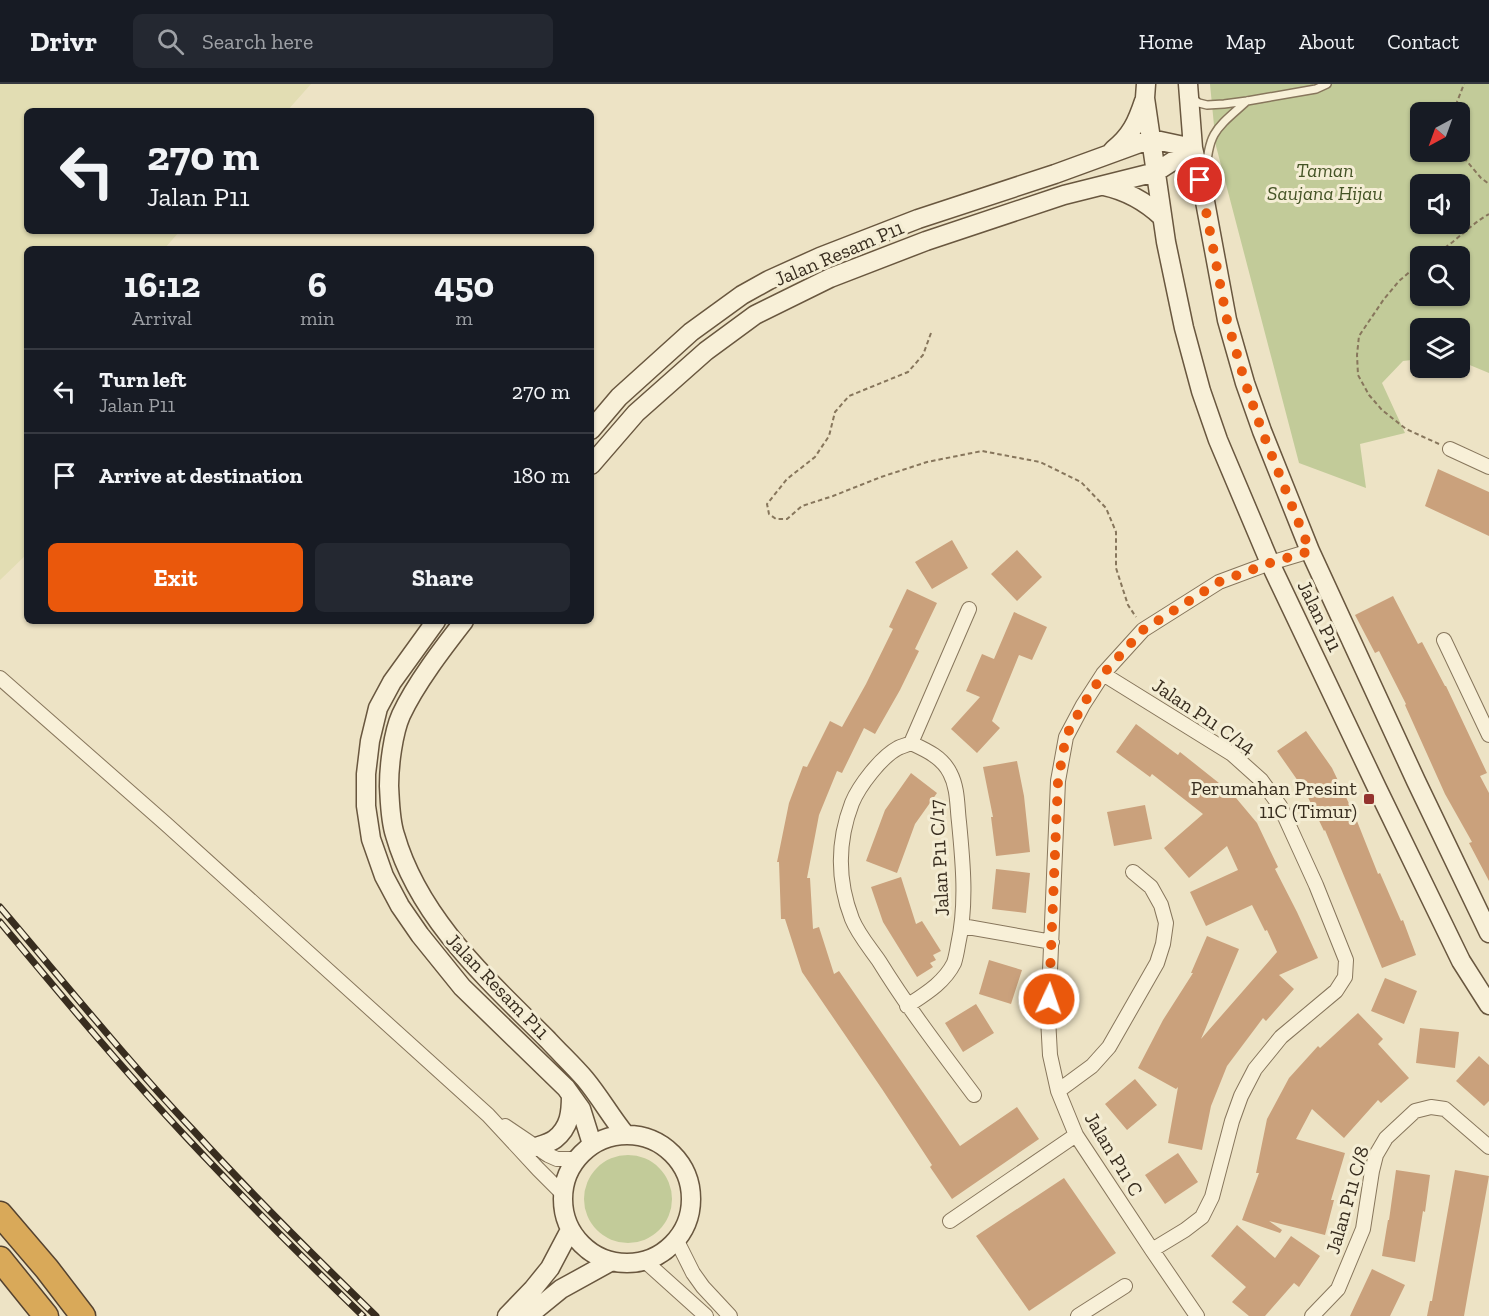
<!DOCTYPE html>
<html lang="en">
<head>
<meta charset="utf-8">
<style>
	body { margin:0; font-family:"Zilla Slab",serif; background:#242831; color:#f1f3f6; height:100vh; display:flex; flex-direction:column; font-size:22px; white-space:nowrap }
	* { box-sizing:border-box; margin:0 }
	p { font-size:20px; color:#9ea1a6 }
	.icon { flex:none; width:33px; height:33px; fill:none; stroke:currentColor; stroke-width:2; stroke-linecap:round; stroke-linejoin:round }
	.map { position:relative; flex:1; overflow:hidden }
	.side { position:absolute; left:24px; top:162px; width:570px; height:378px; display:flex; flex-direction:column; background:#171b24; border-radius:9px; box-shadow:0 2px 4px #0004 }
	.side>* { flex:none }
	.banner { position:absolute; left:24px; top:24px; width:570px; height:126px; border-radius:9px; box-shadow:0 2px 4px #0004; background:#171b24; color:#f1f3f6; overflow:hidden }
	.needle { width:39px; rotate:221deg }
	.controls { position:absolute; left:1410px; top:18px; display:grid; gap:12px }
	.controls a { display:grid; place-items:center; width:60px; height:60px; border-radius:9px; background:#171b24; box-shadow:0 2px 4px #0004; font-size:30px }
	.pin { position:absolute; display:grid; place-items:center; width:51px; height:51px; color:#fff; margin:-26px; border:3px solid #fff; border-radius:50%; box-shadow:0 2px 6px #0007 }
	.me { position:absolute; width:66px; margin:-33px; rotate:3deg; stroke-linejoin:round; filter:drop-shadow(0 0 4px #0008) }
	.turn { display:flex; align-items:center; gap:21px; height:126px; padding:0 24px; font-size:27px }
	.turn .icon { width:78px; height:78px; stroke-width:2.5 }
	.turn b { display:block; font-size:42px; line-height:51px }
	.eta { display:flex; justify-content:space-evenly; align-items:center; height:102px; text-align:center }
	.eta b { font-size:36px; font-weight:700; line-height:42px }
	.action { display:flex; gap:12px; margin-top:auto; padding:12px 24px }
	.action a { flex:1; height:69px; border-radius:9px; background:#ea580c; color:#fff; font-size:24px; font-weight:700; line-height:69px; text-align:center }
	.action a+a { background:#242831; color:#f1f3f6 }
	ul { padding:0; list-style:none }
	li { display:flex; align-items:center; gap:18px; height:84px; padding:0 24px; border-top:2px solid #363941 }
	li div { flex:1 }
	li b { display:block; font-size:22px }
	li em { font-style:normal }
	header { display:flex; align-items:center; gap:36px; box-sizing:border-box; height:84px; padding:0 30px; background:#171b24; border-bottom:2px solid #363941 }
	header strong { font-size:28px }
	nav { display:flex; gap:33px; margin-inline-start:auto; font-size:21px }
	.search { width:420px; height:54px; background:#242831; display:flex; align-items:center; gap:15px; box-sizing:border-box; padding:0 21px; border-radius:9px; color:#9ea1a6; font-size:22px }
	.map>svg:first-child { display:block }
	.farmland { fill:#e2ddb3 }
	.green { fill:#c2cb99; fill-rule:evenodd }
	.building { fill:#caa17c }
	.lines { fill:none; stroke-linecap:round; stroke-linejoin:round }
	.service-casing { stroke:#87765c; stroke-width:10 }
	.minor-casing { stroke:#87765c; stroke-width:16 }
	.secondary-casing { stroke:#69573f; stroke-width:21 }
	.motorway-casing { stroke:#554330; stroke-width:27 }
	.path { stroke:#87765c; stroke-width:2; stroke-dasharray:4.5 3; stroke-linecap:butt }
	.service { stroke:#f8f0d8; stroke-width:7 }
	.minor { stroke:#f8f0d8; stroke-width:14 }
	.secondary { stroke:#f8f0d8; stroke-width:18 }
	.motorway { stroke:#d9a959; stroke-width:24 }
	.rail-casing { stroke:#382d1f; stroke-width:7 }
	.rail { stroke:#f4edd4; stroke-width:4.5; stroke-dasharray:14; stroke-linecap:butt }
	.route { stroke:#ea580c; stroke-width:10; stroke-dasharray:0 18 }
	.poi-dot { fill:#94332e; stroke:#f4edd4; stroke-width:2 }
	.labels { text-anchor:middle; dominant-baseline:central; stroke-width:6; stroke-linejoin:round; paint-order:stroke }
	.park-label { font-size:20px; font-style:italic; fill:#455426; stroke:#f4edd4 }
	.street-label { font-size:20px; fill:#382d1f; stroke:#f4edd4 }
	.poi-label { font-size:20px; fill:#382d1f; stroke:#f4edd4; text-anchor:end }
</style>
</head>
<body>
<header>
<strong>Drivr</strong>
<div class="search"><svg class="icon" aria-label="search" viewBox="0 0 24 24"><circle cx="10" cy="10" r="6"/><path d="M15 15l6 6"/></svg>Search here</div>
<nav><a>Home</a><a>Map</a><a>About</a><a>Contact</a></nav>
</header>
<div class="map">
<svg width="1489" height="1232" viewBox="0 0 1489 1232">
	<rect width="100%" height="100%" fill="#ede3c5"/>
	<path class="farmland" d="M0,0H311L287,27H27V147H180L164,165H27V470L0,496Z"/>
	<path class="green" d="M1210,0H1489V289L1460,277V244H1420V275L1403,277L1382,299L1405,349L1360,360L1366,404L1299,379L1216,62ZM1420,28H1460V68H1420ZM1420,100H1460V140H1420ZM1420,172H1460V212H1420Z
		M584 1115a44 44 0 1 1 88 0a44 44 0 1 1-88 0Z"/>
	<path class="building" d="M1438,385L1489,408V452L1425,422Z
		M952,456L968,484L932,505L915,478Z
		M1017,466L1042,493L1017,517L991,490Z
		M907,505L937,519L915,565L919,567L900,606L875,650L864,644L842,689L837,687L819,731L807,794H810L813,845L819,843L834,890L839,887L960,1062L1017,1023L1039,1055L952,1115L930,1083L932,1081L882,1005L802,888L785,835H781L779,778H777L789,719L803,682L807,683L830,637L842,643L866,600L893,545L889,543Z
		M1393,512L1418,560L1422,558L1445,602H1446L1487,689L1480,692L1489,709V797L1469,759L1472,758L1445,710L1405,621L1406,620L1379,567L1375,569L1355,531Z
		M1014,528L1047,543L1032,576L1019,571L992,637L1000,644L977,669L951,645L980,613L966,607L982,570L994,575Z
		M1136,640L1178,671L1180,668L1224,703L1226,702L1257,739L1278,783L1275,785L1297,828L1318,874L1279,891L1294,905L1266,937L1263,934L1227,982L1211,1022L1202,1066L1168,1059L1178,1003L1176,1005L1138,984L1163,936L1193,889H1191L1207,852L1239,865L1201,955L1277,868L1267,846L1265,847L1252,821L1206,842L1190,808L1238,786L1227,762L1189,794L1164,764L1203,730L1152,690L1150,693L1116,668Z
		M1306,647L1332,684L1355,732L1378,790L1380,789L1401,837L1403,836L1416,871L1382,884L1325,746L1324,747L1305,707L1277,667Z
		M1017,677L1024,712L1030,768L996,772L991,733H993L983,683Z
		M911,689L937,709L915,740L897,789L866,777L885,726Z
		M1145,721L1152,755L1114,762L1107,728Z
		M996,785L1030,789L1026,829L992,825Z
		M901,793L916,840L922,837L941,867L933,871L936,876L930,879L933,883L917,893L883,838L871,803Z
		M989,876L1022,886L1011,920L979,910Z
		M1385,894L1417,907L1404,940L1371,927Z
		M976,920L994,949L963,968L945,939Z
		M1358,929L1383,955L1378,960L1409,994L1381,1019L1378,1016L1344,1054L1312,1025L1296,1055L1345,1069L1331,1116H1334L1325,1151L1269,1137L1282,1146L1280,1149L1242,1136L1259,1089H1256L1267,1035L1289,994L1318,962L1320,964Z
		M1420,944L1459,948L1455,984L1416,979Z
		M1479,972L1489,981V1017L1484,1022L1456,997Z
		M1135,995L1157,1021L1127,1046L1105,1020Z
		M1178,1069L1198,1098L1165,1120L1145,1091Z
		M1396,1086L1430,1091L1425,1128L1423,1127L1415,1178L1382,1172L1388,1136H1389Z
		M1455,1086L1489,1092L1468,1209L1464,1232H1427L1430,1217H1432Z
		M1064,1094L1116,1169L1029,1227L976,1152Z
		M1237,1141L1275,1174L1291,1152L1320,1172L1299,1203L1294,1199L1265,1232H1249L1232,1218L1246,1203L1211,1172Z
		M1372,1185L1405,1201L1390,1232H1350Z"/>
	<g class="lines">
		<defs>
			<path id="service" d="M1192,14L1199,19L1207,21L1224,20L1247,17L1316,5L1327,0
				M1206,90C1208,47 1217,44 1247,17"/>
			<path id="minor" d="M1450,365L1489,383
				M1444,556L1489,651
				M1103,590L1232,670L1261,696L1280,722L1316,801L1346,876L1345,893L1336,907L1281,953L1255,985L1241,1012L1232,1037L1212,1113L1202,1133L1185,1146L1152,1166
				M0,594L166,740L488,1031L538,1085L562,1109
				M911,659L969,525
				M962,842L1052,858
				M907,922C925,910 944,899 954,879C956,873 957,867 958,861C967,821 963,779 959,738C957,722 958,704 950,689C942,673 926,666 911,659C907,661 902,662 898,664C881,673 859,702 852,719C837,758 837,796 852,835C858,850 870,864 879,877C908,924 941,967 974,1011
				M1058,1007L1092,982L1109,963L1157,879L1163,860L1166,839L1161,821L1151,803L1133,788
				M505,1042L548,1071L557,1075H575
				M950,1137L1076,1051
				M677,1157L693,1189L703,1203L730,1232
				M646,1178L706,1232
				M1078,1232L1125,1202
				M1197,1232L1152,1166L1076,1051L1058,1007L1050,971L1048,934L1058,697L1066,653L1083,621L1103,590L1143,546L1219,498L1270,479L1310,467
				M1312,1232L1338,1205L1363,1145L1372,1087L1376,1071L1386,1054L1415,1027L1431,1023L1445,1025L1489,1063"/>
			<path id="secondary" d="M1146,0L1145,14L1166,158L1184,244L1201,307L1218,356L1270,479L1377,704L1461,877L1489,921
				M1188,0L1193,64L1204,112L1227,236L1245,299L1262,347L1310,467L1416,697L1489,849
				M1151,55L1193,64
				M1113,66C1131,52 1137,38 1144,17
				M1104,102C1127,107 1145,117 1162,133
				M591,346L619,313L691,248L742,211L769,196L820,173L918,135L1055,90L1151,55
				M591,381L636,329L706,267L755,231L830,194L926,157L1064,111L1156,88L1193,64
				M436,537L392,598L378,624L370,657L366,690V722L371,755L384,792L400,822L420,851L462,903L566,1004L581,1025L592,1060
				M464,537C443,564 416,599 401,631C393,649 389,682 389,702C390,718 390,736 395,751C419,835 488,896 548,956C560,969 574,982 585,995C600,1013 611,1033 625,1050
				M563 1115a64 64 0 1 1 128 0a64 64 0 1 1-128 0Z
				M536,1063C542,1061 550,1059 555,1055C570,1043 571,1028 571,1011
				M507,1232L533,1205L550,1184L570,1146
				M528,1232L561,1205L610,1178"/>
			<path id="motorway" d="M0,1130L47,1185L83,1232
				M0,1175L46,1232"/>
		</defs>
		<use href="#service" class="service-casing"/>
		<use href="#minor" class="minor-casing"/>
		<use href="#secondary" class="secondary-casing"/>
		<use href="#motorway" class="motorway-casing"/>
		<path class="path" d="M1453,28L1464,0
			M1459,68L1481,94L1489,100
			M1432,172C1453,161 1468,142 1489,130
			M1420,179L1399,197L1384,215L1359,252L1357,271L1358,291L1369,311L1382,326L1406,345L1439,360
			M931,249L923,271L908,288L849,312L835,328L829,352L815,373L787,395L767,420L769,430L776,435H787L802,422L833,412L881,393L927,378L982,367L1040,378L1081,398L1106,424L1116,448V484L1128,521L1136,533"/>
		<use href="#service" class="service"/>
		<use href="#minor" class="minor"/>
		<use href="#secondary" class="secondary"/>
		<use href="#motorway" class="motorway"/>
		<defs>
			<path id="rail" d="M0,823C64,898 126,975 194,1047C252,1111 314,1172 376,1232
				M0,838C61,911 122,985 187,1054C244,1115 303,1174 363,1232"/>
		</defs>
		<use href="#rail" class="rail-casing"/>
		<use href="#rail" class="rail"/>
	</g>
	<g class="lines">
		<path class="route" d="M1049,915L1058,697L1066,652L1083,621L1103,590L1143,546L1219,498L1270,479L1310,467L1262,347L1245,298L1227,236L1200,96"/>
	</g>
	<rect class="poi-dot" x="1363" y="709" width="12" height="12" rx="3"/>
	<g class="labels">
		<g class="park-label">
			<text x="1325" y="86">Taman<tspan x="1325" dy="23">Saujana Hijau</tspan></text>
		</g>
		<g class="street-label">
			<text transform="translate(839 169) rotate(-23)">Jalan Resam P11</text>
			<text transform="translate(1320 532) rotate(64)">Jalan P11</text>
			<text transform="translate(1204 632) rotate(34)">Jalan P11 C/14</text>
			<text transform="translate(939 774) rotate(-93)">Jalan P11 C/17</text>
			<text transform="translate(498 902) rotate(46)">Jalan Resam P11</text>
			<text transform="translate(1114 1070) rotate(59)">Jalan P11 C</text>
			<text transform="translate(1347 1116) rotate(-74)">Jalan P11 C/8</text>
		</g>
		<g class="poi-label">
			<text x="1357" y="704">Perumahan Presint<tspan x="1357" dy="23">11C (Timur)</tspan></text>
		</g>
	</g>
</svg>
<div class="controls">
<a><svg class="needle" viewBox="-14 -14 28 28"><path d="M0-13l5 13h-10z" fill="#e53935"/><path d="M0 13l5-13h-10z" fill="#9ea1a6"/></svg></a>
<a><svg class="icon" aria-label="sound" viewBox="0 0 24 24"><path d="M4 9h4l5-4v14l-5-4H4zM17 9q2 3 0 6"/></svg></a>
<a><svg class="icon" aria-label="search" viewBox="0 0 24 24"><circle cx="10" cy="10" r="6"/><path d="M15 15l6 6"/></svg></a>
<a><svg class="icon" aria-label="layers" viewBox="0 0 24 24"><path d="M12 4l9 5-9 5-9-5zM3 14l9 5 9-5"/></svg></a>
</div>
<div class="pin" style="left:1200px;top:96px;background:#d93025"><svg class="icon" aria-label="arrive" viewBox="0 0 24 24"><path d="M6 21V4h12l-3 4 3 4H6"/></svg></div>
<svg class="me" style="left:1049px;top:915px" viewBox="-20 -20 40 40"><circle r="17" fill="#ea580c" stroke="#fff" stroke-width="3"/><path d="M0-11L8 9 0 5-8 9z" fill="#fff"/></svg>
<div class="banner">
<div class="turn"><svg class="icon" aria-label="left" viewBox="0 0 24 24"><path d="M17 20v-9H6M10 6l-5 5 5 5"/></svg><div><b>270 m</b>Jalan P11</div></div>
</div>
<section class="side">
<div class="eta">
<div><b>16:12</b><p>Arrival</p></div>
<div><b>6</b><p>min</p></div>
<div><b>450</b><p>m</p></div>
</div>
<ul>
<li><svg class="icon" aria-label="left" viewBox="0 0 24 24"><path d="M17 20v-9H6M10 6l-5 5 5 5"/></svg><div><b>Turn left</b><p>Jalan P11</p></div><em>270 m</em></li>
<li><svg class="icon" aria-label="arrive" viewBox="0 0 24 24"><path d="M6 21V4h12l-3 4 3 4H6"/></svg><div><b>Arrive at destination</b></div><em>180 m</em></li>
</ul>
<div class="action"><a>Exit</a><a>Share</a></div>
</section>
</div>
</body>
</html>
